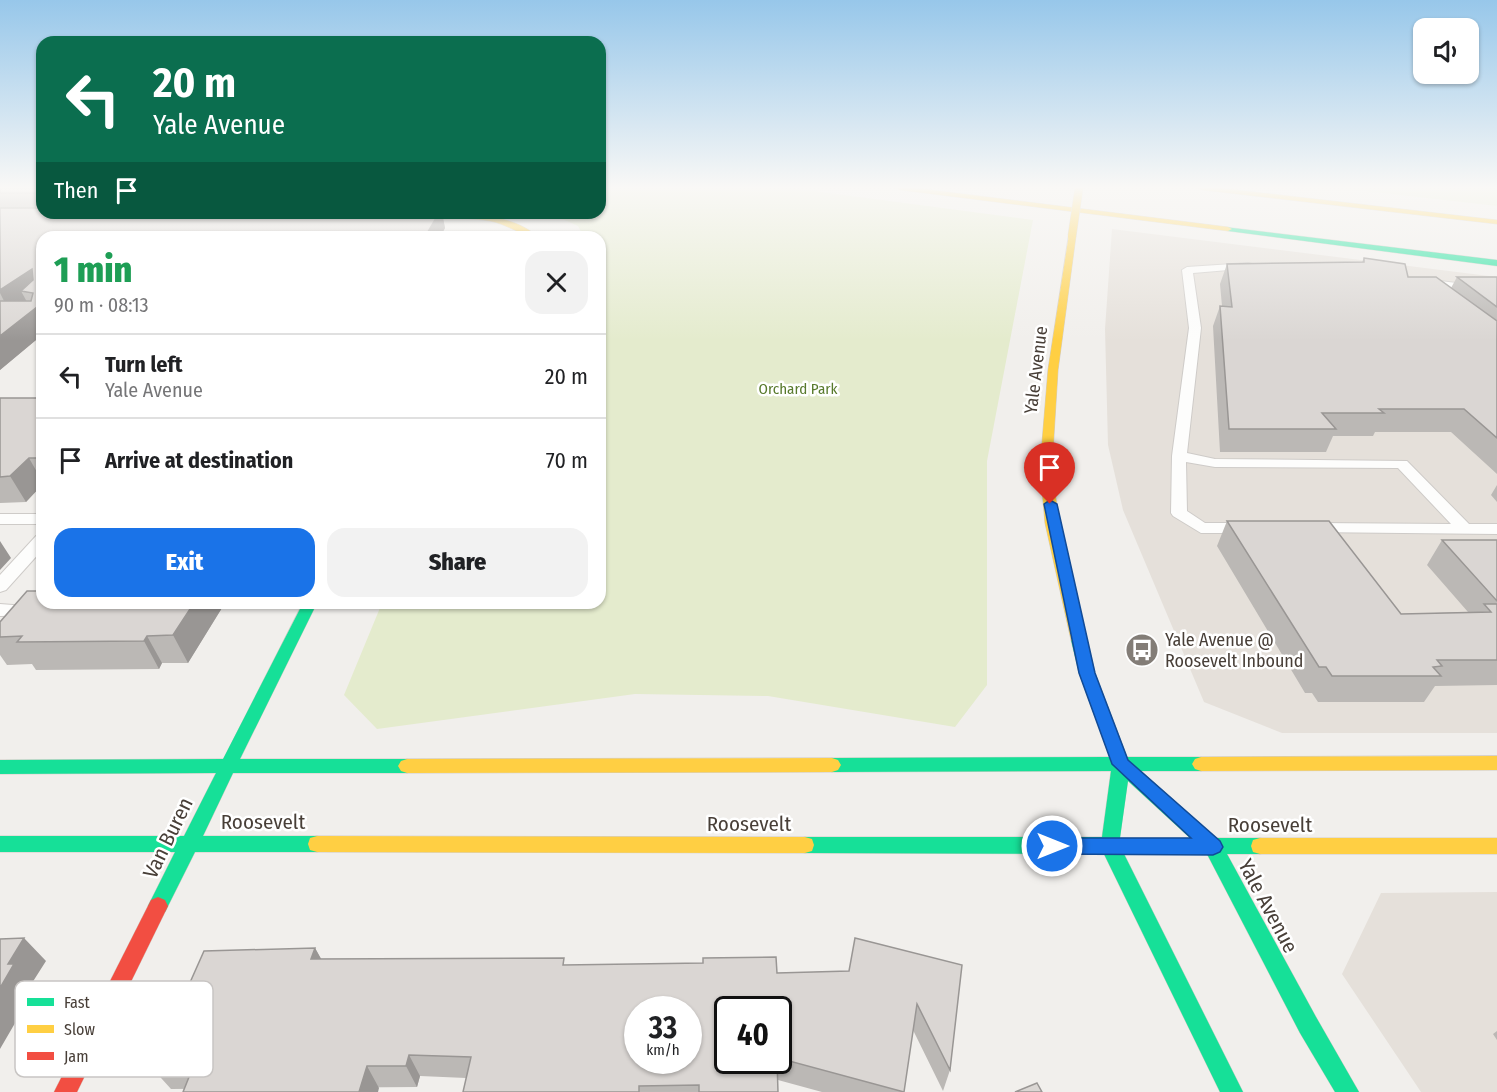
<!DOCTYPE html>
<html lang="en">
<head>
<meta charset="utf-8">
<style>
	body { margin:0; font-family:"Fira Sans Condensed",sans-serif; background:#f2f2f2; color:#202124; height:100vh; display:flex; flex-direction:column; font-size:22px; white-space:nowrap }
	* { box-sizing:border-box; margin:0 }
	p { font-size:20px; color:#757577 }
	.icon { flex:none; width:33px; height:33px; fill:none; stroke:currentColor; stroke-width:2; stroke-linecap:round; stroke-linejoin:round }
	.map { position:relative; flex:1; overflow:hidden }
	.sheet { position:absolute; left:36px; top:231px; width:570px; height:378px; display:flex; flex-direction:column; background:#fff; border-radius:18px; box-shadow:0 2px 4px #0004 }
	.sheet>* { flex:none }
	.hud { position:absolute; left:36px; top:36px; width:570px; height:183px; border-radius:18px; box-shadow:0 2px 4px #0004; background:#0b6e4f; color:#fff; overflow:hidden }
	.buttons { position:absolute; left:1413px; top:18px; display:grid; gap:12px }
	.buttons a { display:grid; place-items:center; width:66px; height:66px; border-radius:12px; background:#fff; box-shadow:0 2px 4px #0004; font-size:30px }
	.speed { position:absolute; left:624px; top:996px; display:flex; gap:12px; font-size:30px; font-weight:700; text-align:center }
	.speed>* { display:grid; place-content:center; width:78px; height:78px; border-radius:50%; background:#fff; box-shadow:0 2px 4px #0004; line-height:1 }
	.speed small { font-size:15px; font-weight:400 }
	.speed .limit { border:3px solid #111; border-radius:9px; background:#fff; color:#111 }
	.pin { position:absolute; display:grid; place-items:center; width:51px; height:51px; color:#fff; margin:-62px -26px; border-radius:50% 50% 50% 0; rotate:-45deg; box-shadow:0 0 6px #0007 }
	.pin .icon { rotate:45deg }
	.me { position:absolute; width:66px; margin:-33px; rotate:90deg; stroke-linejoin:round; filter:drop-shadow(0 0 4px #0008) }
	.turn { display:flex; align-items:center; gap:21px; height:126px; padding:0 18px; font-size:27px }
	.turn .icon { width:78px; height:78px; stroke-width:2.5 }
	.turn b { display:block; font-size:42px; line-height:51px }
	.then { display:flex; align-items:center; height:57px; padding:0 18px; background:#0003; gap:12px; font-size:22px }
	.round { display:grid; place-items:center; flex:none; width:63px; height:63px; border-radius:18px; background:#f2f2f2 }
	.overview { display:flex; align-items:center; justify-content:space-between; height:102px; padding:0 18px }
	h1 { font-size:36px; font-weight:800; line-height:45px; color:#1e9e55 }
	.action { display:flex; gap:12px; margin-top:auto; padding:12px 18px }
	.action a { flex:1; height:69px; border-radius:18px; background:#1a73e8; color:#fff; font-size:24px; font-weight:800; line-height:69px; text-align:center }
	.action a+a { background:#f2f2f2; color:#202124 }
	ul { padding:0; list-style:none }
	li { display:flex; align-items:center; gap:18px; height:84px; padding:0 18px; border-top:2px solid #e0e0e0 }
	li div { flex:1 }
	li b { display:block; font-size:22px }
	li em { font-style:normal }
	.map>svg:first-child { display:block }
	.residential { fill:#e5e0da }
	.green { fill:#e4ebcd }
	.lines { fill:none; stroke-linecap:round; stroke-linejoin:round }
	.lane-casing { stroke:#cecbc8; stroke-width:2 }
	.fast-casing { stroke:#d2ccc5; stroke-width:1 }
	.slow-casing { stroke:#d2ccc5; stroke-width:1 }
	.jam-casing { stroke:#d2ccc5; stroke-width:1 }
	.lane { fill:#fdfdfc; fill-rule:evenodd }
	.fast { fill:#16e098; fill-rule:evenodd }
	.slow { fill:#ffcf43; fill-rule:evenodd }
	.jam { fill:#f24e42; fill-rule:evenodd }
	.slow-bridge-casing { stroke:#d2ccc5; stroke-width:9; stroke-linecap:butt }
	.slow-bridge { stroke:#ffcf43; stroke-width:8 }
	.wall { fill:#bbb8b5; fill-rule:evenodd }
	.shaded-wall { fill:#999694 }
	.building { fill:#dad6d3; stroke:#999694; stroke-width:1.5; fill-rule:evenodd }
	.route { fill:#1a73e8; stroke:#114b97; stroke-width:1.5 }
	.labels { text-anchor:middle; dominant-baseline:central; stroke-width:5; stroke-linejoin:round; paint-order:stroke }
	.far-park-label { font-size:15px; fill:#57792b; stroke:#fff }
	.street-label { font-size:18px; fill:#483f38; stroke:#fff }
	.poi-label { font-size:18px; fill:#483f38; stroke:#fff; text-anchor:start }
	.near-street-label { font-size:21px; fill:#483f38; stroke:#fff }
	.key { fill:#fff; stroke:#c8c5c3; stroke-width:1.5 }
	.key-label { font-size:16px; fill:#483f38 }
</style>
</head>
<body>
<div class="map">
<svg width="1497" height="1092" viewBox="0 0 1497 1092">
	<rect width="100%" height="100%" fill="#f1efec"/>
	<path class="residential" d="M1112,229L1497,277V733H1282L1204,702L1123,510L1108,445L1105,329Z
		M1497,892V1092H1421L1342,974L1381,893Z"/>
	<path class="green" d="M600,188H791L1033,220L987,461V685L955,727L768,696L635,694L377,729L344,695L382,603H600V237H584L578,226L549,213H600Z
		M1339,188H1497V206Z"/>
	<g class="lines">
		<defs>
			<path id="lane" d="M1248,263L1252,264V268L1193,273L1201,328L1187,453L1215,459L1407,461L1469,524H1497V534L1309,532L1307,528L1315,523L1451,524L1398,468L1215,467L1186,462L1187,511L1205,523H1244L1252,528L1244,533H1201L1173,516L1171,513L1172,456L1189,328L1182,270L1187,267Z
				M1424,279L1497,288V294L1420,284L1419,282Z
				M0,514H42V524H0Z
				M42,535V550L6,590L0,592V575L36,536Z
				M0,604L39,607L42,611L39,615L0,616Z"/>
			<path id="fast" d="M1225,227L1497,260V266L1228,231L1224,229Z
				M303,603H317L240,759H407L413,761L416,766L413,771L407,773H233L203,836H317L324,838L326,844L324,850L317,852H195L165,912L158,915L151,912L148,906L175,852H0V836H184L216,773L0,774V760L223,759Z
				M1079,635L1084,636L1087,640L1095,673L1127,757H1201L1207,759L1210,764L1207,769L1201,771H1141L1216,838H1260L1267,840L1269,846L1267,852L1260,854H1227L1316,1017L1359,1092H1335L1300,1033L1207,854H1124L1243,1092H1220L1104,854L805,853L798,851L796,845L798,839L805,837H1102L1111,771L832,772L826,770L823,765L826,760L832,758L1110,757L1079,673L1071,640L1074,636ZM1128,781L1190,838H1120Z"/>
			<path id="slow" d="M896,188H916L1228,227L1232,229L1228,231L900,190Z
				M1198,188H1220L1497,220V224L1202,190Z
				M451,215C481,215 515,216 538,237C523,237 507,224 490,221C460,216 429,220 400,222L396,220L400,218Z
				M1069,234L1076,236L1058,370L1052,467L1059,523L1087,640L1084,644H1074L1071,640L1045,523L1040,467L1048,370Z
				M1497,756V770L1201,771L1195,769L1192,764L1195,759L1201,757Z
				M832,758L838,760L841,765L838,770L832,772L407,773L401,771L398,766L401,761L407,759Z
				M317,836L805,837L812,839L814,845L812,851L805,853L317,852L310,850L308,844L310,838Z
				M1260,838H1497V854H1260L1253,852L1251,846L1253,840Z"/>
			<path id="jam" d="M158,897L165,900L168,906L77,1092H54L151,900Z"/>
		</defs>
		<use href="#lane" class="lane-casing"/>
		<use href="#fast" class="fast-casing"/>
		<use href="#slow" class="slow-casing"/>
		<use href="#jam" class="jam-casing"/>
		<use href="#lane" class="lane"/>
		<use href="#fast" class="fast"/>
		<use href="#slow" class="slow"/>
		<use href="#jam" class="jam"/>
		<defs>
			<path id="slow-bridge" d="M1072,236L1079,188"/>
		</defs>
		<use href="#slow-bridge" class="slow-bridge-casing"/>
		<use href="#slow-bridge" class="slow-bridge"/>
	</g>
	<path class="wall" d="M0,188H42V213H442L445,228L440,237H42V335L0,370Z
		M1364,258L1408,277L1451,288L1457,277H1497V474L1451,432H1375L1373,436H1333L1326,452H1220L1213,326L1220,306H1222L1220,284L1227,264L1362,262Z
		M0,398H42V485L26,502L0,503Z
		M1497,485V502L1491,495Z
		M1227,521L1401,614L1468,612L1427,565L1442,540H1497V685L1435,686L1424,702H1318L1312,693H1305L1217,546Z
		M42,603H225L188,663H162L159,669L36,670L32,664L7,665L0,655V622Z
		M315,948L321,959L566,965L777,973L849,971L962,965L950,1070L943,1091L913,1030L904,1092H822L778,1080V1092H463L466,1078L420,1076L417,1087L171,1089L152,1068ZM778,1010V1060H728Z
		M1497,1031V1040L1493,1034Z"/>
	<path class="shaded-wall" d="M439,213H442L445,228L440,237H425Z
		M32,269L42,290L33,293L21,291L27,302L10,313L0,293V290Z
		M42,303V335L0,370V336Z
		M42,453V467L37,458Z
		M29,458L42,481V485L26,502L10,476Z
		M0,541L11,558L0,570Z
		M194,603H225L188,663L173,635Z
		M147,636L162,663L159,669L144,641Z
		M24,938L46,961L32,983L36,987L0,1049V988L8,964Z
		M315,948L328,971L311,959Z
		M409,1055L420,1076L417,1087L406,1066Z
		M367,1066L379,1088L378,1092H359Z"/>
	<path class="building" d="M0,188H42V193H0Z
		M0,208H42V213H439L425,237H42V303L0,336V301H31L33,293L21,291L33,280L32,269L0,290Z
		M1364,258L1405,264L1408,277H1436L1497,321V438L1464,409H1379L1384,413H1322L1336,429H1229L1220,306L1232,307L1227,264L1364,262Z
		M1457,277H1497V307Z
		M0,398H42V453L37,458H29L10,476L0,477Z
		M1227,521H1329L1401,614L1491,612L1484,604H1497V660H1437L1442,666L1433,667L1441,676H1332L1326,667H1319Z
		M1442,540H1497V601Z
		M27,591H42V603H194L173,635L147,636L144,641L17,642L22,636L0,637V622Z
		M24,938L8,964H14L0,988V939Z
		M855,938L962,965L950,1070L917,1004L904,1092L778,1058V1010H728V1060H777L778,1092H699V1085L639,1086V1092H463L471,1057L409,1055L406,1066H367L359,1092H183L193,1067L152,1068L204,951L315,948L311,959L564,958L563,965L703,963V958L776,957L777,973L849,971ZM638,1010H688V1060H638Z
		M1037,1083L1042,1092H1015Z"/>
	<linearGradient id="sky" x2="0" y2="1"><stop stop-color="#97c7ea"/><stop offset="0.55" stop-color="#f9f8f6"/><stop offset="1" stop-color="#f9f8f6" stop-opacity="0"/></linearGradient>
	<rect width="1497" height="341" fill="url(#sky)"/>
	<path class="route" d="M1050,500L1057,504L1095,673L1128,760L1220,841L1223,847L1220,852L1213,855L1052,854L1046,852L1043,846L1046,840L1052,838H1191L1112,764L1079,673L1044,504Z"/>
	<defs>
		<symbol id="bus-disc" viewBox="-11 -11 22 22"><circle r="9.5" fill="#837d77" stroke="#fff"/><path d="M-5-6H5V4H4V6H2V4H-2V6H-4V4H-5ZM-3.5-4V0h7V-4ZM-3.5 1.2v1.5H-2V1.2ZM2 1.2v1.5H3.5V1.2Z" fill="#fff"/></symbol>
	</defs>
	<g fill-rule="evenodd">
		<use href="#bus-disc" x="1123" y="631" width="38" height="38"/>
	</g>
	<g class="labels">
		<g class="far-park-label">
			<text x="798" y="389">Orchard Park</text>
		</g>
		<g class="street-label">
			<text transform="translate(1036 370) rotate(-83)">Yale Avenue</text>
		</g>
		<g class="poi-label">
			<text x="1165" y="640">Yale Avenue @<tspan x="1165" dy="21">Roosevelt Inbound</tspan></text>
		</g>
		<g class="near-street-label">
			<text x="263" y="822">Roosevelt</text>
			<text x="749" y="824">Roosevelt</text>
			<text x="1270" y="825">Roosevelt</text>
			<text transform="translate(168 838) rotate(-64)">Van Buren</text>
			<text transform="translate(1268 906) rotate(62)">Yale Avenue</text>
		</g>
	</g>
	<rect x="15" y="981" width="198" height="96" rx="9" class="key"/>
	<rect x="27" y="998" width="27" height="8" fill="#16e098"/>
	<rect x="27" y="1025" width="27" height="8" fill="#ffcf43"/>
	<rect x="27" y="1052" width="27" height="8" fill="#f24e42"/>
	<g class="key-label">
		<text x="64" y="1008">Fast</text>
		<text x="64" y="1035">Slow</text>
		<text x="64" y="1062">Jam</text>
	</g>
</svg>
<div class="buttons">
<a><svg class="icon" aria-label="sound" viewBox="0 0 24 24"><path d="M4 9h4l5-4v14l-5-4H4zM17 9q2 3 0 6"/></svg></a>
</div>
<div class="speed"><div>33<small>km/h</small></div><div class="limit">40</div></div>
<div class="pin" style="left:1050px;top:504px;background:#d93025"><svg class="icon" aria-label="arrive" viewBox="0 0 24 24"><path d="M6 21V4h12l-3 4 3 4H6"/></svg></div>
<svg class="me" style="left:1052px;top:846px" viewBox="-20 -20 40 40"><circle r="17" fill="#1a73e8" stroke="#fff" stroke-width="3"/><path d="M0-11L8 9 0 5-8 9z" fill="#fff"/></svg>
<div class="hud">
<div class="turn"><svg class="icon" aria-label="left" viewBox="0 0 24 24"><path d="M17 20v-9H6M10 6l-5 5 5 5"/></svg><div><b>20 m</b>Yale Avenue</div></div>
<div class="then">Then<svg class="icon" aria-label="arrive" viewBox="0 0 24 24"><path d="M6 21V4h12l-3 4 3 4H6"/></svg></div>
</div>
<section class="sheet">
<div class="overview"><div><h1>1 min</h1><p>90 m · 08:13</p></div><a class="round"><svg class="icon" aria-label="close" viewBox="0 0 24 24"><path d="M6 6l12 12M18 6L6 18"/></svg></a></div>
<ul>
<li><svg class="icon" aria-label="left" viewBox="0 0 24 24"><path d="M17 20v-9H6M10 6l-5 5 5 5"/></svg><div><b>Turn left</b><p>Yale Avenue</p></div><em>20 m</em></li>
<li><svg class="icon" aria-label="arrive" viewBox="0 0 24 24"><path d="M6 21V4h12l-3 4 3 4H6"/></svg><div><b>Arrive at destination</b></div><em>70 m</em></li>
</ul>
<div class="action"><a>Exit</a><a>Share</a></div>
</section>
</div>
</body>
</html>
